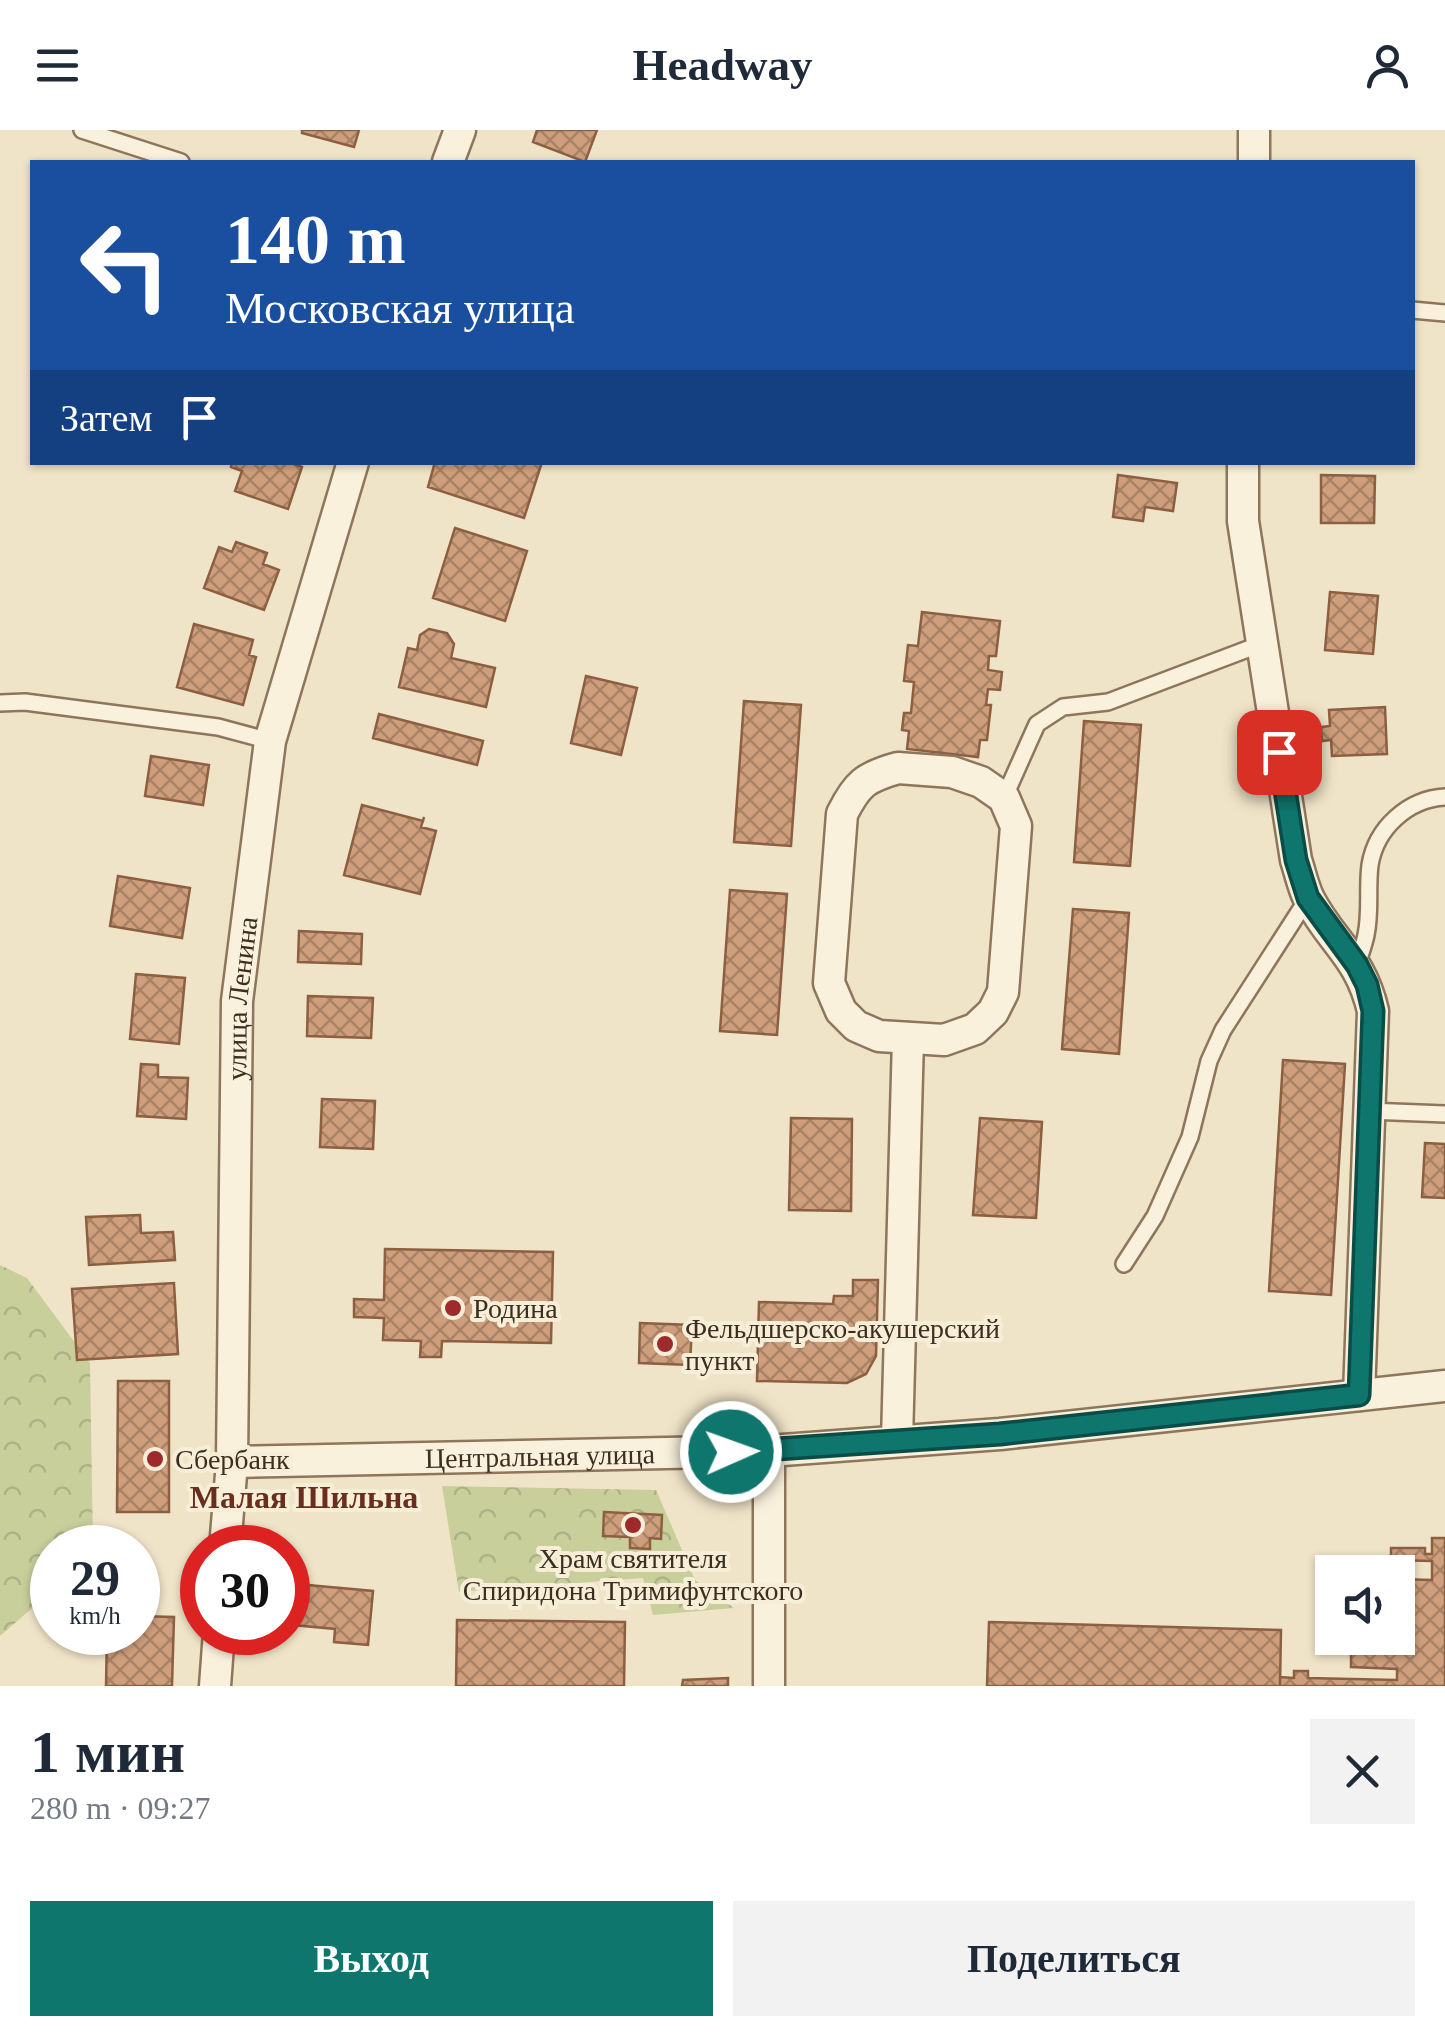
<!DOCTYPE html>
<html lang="ru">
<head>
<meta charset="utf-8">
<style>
	body { margin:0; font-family:"Times New Roman",serif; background:#f2f2f3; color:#1f2937; height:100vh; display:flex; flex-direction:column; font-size:38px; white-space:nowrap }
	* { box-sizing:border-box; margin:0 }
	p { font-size:32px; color:#747a83 }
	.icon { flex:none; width:55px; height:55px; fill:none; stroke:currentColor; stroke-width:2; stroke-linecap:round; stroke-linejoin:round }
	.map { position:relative; height:1556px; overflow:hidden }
	.sheet { display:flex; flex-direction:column; background:#fff; flex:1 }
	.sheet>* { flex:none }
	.hud { position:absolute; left:30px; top:30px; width:1385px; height:305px; border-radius:0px; box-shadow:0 2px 8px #0004; background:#1a4fa0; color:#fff; overflow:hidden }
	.controls { position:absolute; left:1315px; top:1425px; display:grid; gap:20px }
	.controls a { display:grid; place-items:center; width:100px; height:100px; border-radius:0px; background:#fff; box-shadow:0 2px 8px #0004; font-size:50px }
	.speed { position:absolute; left:30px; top:1395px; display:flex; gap:20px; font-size:50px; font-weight:700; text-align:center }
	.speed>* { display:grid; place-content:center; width:130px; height:130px; border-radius:50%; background:#fff; box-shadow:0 2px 8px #0004; line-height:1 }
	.speed small { font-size:25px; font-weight:400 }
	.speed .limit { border:15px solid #d22; background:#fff; color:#111 }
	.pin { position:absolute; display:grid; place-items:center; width:85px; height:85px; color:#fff; margin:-42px; border-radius:20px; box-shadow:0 5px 15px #0006 }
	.me { position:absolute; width:110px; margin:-55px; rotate:88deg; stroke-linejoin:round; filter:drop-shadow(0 0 8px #0008) }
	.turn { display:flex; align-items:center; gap:35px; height:210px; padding:0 30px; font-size:45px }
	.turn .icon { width:130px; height:130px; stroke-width:2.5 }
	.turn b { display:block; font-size:70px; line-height:85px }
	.then { display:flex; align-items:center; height:95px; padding:0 30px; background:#0003; gap:20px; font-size:38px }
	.round { display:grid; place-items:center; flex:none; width:105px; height:105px; border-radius:0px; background:#f2f2f3 }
	.head { display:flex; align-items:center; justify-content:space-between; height:170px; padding:0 30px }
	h1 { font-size:60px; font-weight:700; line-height:75px }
	.button { display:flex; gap:20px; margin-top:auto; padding:20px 30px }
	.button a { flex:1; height:115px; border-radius:0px; background:#0f766e; color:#fff; font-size:40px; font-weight:700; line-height:115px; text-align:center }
	.button a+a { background:#f2f2f3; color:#1f2937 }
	header { display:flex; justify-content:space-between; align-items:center; height:130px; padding:0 30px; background:#fff; font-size:45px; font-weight:700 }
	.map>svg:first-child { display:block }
	.forest { fill:url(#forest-crowns) }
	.building { fill:url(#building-cross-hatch); stroke:#8d5f41; stroke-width:2.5 }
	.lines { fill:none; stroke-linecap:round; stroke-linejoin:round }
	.service-casing { stroke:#8d765c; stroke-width:20 }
	.minor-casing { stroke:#8d765c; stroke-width:35 }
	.service { stroke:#faf1dc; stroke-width:15 }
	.minor { stroke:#faf1dc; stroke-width:30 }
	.route-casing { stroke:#0a4d48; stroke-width:25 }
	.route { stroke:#0f766e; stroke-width:18 }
	.poi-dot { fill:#9e2a2b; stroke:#f7eed8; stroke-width:4 }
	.labels { text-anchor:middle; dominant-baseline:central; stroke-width:8; stroke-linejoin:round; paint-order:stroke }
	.street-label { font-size:28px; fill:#3d2e20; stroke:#f7eed8 }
	.poi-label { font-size:28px; fill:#3d2e20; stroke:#f7eed8; text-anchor:start }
	.quarter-label { font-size:32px; font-weight:bold; fill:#6b2e1e; stroke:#f7eed8 }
</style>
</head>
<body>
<header><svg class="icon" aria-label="menu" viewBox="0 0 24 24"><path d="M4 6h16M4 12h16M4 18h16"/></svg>Headway<svg class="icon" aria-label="person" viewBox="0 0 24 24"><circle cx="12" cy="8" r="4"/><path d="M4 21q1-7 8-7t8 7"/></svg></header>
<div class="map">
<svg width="1445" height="1556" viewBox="0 0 1445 1556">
	<defs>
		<pattern id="forest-crowns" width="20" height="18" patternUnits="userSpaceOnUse" patternTransform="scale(2.5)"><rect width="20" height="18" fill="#c9cf9b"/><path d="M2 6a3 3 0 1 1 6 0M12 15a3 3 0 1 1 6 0" fill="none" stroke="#aeb285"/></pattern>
		<pattern id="building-cross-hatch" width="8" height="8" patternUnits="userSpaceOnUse" patternTransform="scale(2.5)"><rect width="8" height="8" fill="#cf9f7d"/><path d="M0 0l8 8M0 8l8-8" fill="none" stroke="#a98266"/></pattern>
	</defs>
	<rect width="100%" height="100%" fill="#f0e4c8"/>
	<path class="forest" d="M0,1135L27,1148L90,1233L93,1417L52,1418V1461L0,1506Z
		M442,1356L656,1360L695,1450L734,1478L653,1485L643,1448L459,1462Z"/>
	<path class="building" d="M302,0H359L354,17L302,3Z
		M537,0H597L585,32L533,12Z
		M232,332H289L302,337L288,379L235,361L242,341L231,337Z
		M435,332L501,333L542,332L524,388L428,357Z
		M1118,345L1177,353L1173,381L1145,377L1143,391L1113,387Z
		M1321,345L1375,346L1374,393H1321Z
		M455,398L527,421L505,491L433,468Z
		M236,412L267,423L263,434L279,440L264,480L204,458L219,417L232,422Z
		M1330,462L1378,466L1373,524L1325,520Z
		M922,482L1000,491L996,526H989L988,540L1002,542L1000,560L988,559L986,575H991L987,610H980L978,627L907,619L909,601L902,600L904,583H911L914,552L904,551L908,515L918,516Z
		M194,494L253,510L249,525L256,527L243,575L177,557Z
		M429,499L447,503L454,514L451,528L495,538L486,577L399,557L408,518L417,520L420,505Z
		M586,546L637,558L621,625L571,613Z
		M744,571L801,575L791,716L734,712Z
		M1385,577L1387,624L1332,626L1331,610L1322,611L1321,597L1330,596L1329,580Z
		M379,584L483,611L477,635L373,608Z
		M1084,591L1141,595L1130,736L1074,732Z
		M151,626L209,635L203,675L145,666Z
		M362,675L423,691L424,687L421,697L436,701L420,764L344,745Z
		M118,746L190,758L182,808L110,796Z
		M730,760L787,764L777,905L720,901Z
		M1073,779L1129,783L1119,924L1062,919Z
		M299,801L362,804L361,834L298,832Z
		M136,844L185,848L179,914L130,909Z
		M308,866L373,868L371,908L307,906Z
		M1283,930L1345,934L1331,1165L1269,1161Z
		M141,934L158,935V947L188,948L186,989L137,986Z
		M322,969L375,971L373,1019L320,1017Z
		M791,988L852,989L851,1081L789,1080Z
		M980,988L1042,992L1036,1088L973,1085Z
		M1425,1013L1445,1014V1068L1422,1067Z
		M140,1085L141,1103L173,1102L175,1130L89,1135L86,1087Z
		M385,1119L553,1122L551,1213L442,1211L441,1227H420L421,1211L383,1210L384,1188L354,1187V1169L384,1170Z
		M853,1150H878L876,1226L866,1244L847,1253L757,1251L759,1172L833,1174L834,1166H853Z
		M174,1153L178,1224L77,1230L72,1159Z
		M640,1193L692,1195L690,1235L639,1233Z
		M118,1251H169V1382H117Z
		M604,1382L662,1385L661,1409L650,1408V1419L630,1418V1407L603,1406Z
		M1432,1408H1445V1556H1280V1547L1294,1548V1541H1308V1548L1397,1550V1539L1351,1537V1519H1343V1508H1398V1449L1432,1450V1431L1391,1430V1418H1425V1424H1432Z
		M297,1454L373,1461L368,1515L334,1512L335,1499L293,1495Z
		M138,1486L174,1487L172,1556H106L107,1502H138Z
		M457,1490L625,1492L624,1556H456Z
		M989,1492L1281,1500L1280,1556H987Z
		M728,1548V1556H682L683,1550Z"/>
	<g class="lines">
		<defs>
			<path id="service" d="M82,0L181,32
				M1412,180L1445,183
				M0,573L25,572L218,597L270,611
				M1004,668L1037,594L1063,577L1108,572L1261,514
				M1357,835C1360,825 1364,815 1366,805C1371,782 1367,758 1370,735C1376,698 1408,669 1445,667
				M1368,981L1445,984
				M1124,1134L1155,1086L1190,1007L1209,931L1223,900L1308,768"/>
			<g id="minor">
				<path d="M1254,0V32"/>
				<path d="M448,32L460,0"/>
				<path d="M1243,332V391L1296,730C1300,742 1303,757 1309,769C1332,813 1360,826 1373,881L1359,1265"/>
				<path d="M898,638L952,642L981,652L1004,668L1016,696L1003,862L993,882L975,899L944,910L879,906L856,896L841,881L829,853L842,684C857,654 865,647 898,638Z"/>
				<path d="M897,1310L908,908"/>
				<path d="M769,1321V1556"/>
				<path id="s1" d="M232,1332L769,1321L1000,1304L1445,1256"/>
				<path id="s2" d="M225,1418L232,1332L237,871L270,611L353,332"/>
				<path d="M215,1556L219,1502"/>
			</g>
		</defs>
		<use href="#service" class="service-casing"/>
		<use href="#minor" class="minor-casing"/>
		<use href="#service" class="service"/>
		<use href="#minor" class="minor"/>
	</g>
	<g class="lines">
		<defs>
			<path id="route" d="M731,1322L1000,1304L1359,1265L1373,881L1367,855L1357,835L1308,768L1296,730L1279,622"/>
		</defs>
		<use href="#route" class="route-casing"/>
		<use href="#route" class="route"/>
	</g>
	<g class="poi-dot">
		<circle cx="453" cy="1178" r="10"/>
		<circle cx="665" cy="1214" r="10"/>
		<circle cx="155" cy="1329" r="10"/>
		<circle cx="633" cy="1395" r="10"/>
	</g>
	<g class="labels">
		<g class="street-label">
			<text stroke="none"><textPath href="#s2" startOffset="550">улица Ленина</textPath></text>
			<text stroke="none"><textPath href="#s1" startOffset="308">Центральная улица</textPath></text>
		</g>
		<g class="poi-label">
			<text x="473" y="1178">Родина</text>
			<text x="685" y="1198">Фельдшерско-акушерский<tspan x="685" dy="32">пункт</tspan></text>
			<text x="175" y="1329">Сбербанк</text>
			<text x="633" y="1428" text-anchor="middle">Храм святителя<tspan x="633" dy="32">Спиридона Тримифунтского</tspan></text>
		</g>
		<g class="quarter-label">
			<text x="304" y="1367">Малая Шильна</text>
		</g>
	</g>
</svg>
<div class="controls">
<a><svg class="icon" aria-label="sound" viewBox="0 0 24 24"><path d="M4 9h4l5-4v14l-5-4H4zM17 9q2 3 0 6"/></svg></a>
</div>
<div class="speed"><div>29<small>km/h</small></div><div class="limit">30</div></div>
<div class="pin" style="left:1279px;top:622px;background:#d93025"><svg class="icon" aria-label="arrive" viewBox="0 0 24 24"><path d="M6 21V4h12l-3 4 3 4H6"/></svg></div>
<svg class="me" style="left:731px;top:1322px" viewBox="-20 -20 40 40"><circle r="17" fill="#0f766e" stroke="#fff" stroke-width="3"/><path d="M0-11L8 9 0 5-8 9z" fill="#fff"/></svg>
<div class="hud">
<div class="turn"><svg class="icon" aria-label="left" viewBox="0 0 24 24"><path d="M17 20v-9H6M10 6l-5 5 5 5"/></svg><div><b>140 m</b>Московская улица</div></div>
<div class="then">Затем<svg class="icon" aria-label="arrive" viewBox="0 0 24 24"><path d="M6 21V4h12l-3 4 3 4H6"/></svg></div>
</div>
</div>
<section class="sheet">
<div class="head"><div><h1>1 мин</h1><p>280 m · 09:27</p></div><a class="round"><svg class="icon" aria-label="close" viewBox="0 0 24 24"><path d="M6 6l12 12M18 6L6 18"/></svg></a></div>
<div class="button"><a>Выход</a><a>Поделиться</a></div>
</section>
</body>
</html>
